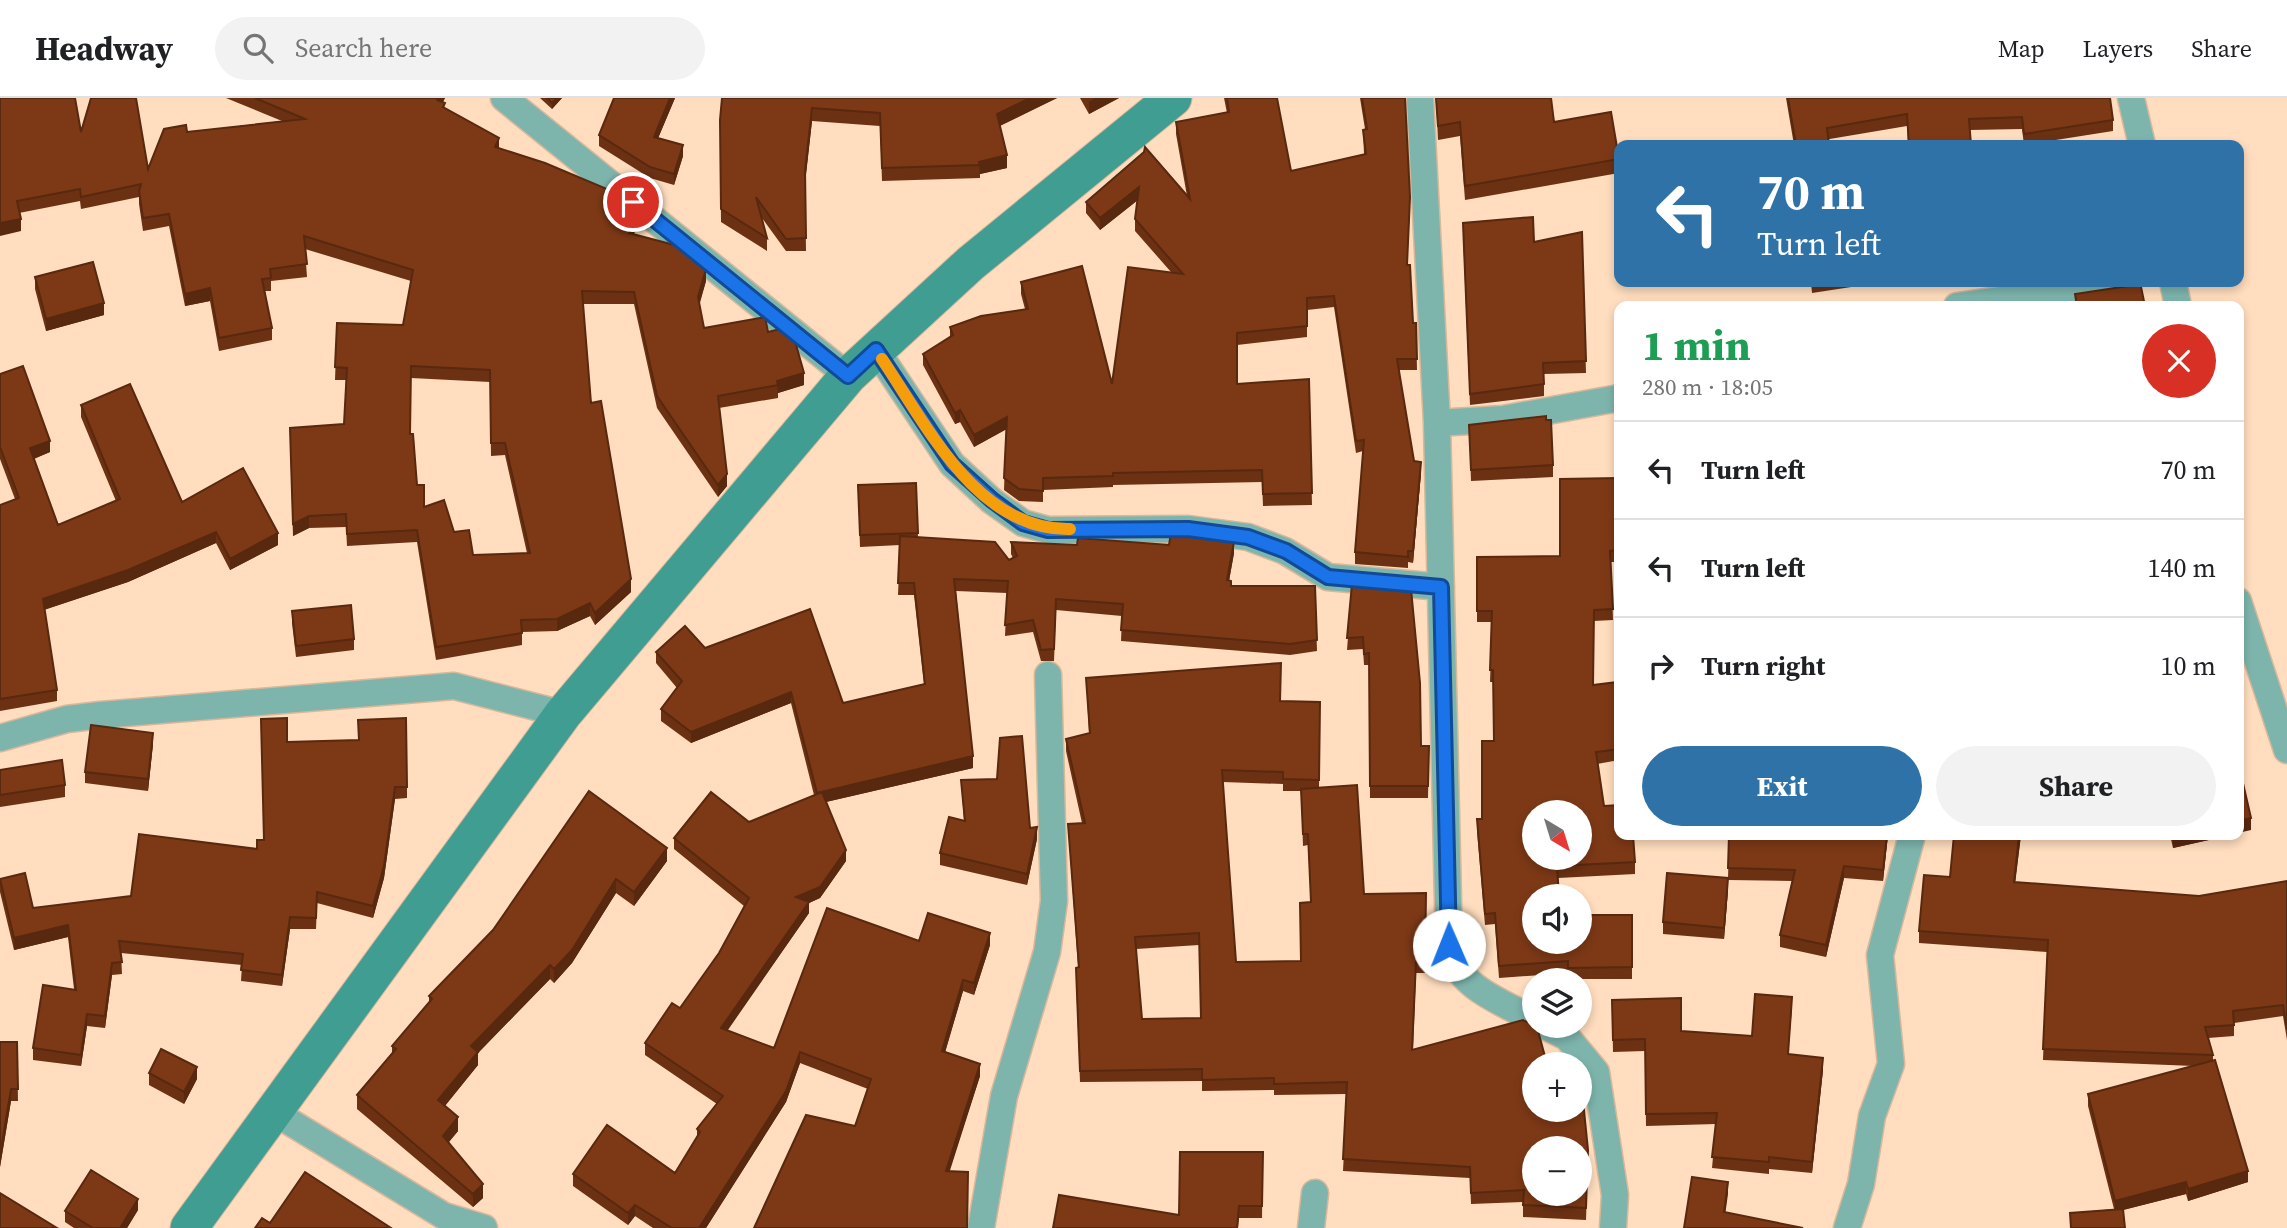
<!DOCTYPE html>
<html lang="en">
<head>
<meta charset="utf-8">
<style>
	body { margin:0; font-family:"Source Serif 4",serif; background:#f2f2f2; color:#202124; height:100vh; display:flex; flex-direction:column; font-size:26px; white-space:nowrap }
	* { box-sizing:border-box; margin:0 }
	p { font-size:23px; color:#757577 }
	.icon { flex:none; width:38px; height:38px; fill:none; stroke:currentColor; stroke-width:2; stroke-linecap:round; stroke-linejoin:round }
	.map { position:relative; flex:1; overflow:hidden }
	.details { position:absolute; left:1614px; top:203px; width:630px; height:539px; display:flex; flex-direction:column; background:#fff; border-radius:14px; box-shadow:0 4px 10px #0003 }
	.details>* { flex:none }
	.hud { position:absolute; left:1614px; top:42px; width:630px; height:147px; border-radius:14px; box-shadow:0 4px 10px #0003; background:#2e72a8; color:#fff; overflow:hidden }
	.needle { width:46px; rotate:142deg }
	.controls { position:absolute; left:1522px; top:702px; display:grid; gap:14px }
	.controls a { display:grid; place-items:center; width:70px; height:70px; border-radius:50%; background:#fff; box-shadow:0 4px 10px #0003; font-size:35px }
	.pin { position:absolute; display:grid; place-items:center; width:60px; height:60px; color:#fff; margin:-30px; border:4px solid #fff; border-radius:50%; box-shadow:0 2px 7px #0007 }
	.me { position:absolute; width:77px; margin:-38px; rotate:359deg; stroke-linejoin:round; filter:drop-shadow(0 0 5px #0008) }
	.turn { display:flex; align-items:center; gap:24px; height:147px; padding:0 28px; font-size:32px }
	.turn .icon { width:91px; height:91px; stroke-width:2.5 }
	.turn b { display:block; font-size:49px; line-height:60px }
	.round { display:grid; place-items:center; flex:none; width:74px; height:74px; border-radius:37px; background:#f2f2f2 }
	.head { display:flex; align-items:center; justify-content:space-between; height:119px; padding:0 28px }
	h1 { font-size:42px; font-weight:700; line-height:52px; color:#1e9e55 }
	.primary-button { display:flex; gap:14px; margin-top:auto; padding:14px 28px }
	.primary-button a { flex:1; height:80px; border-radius:42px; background:#2e72a8; color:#fff; font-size:28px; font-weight:700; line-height:80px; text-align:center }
	.primary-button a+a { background:#f2f2f2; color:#202124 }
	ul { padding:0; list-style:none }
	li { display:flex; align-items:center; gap:21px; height:98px; padding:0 28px; border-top:2px solid #e0e0e0 }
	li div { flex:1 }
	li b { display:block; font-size:26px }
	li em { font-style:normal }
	header { display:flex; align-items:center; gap:42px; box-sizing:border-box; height:98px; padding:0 35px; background:#fff; border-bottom:2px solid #e0e0e0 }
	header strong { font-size:33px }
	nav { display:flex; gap:38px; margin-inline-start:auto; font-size:24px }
	.search { width:490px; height:63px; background:#f2f2f2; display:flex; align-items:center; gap:18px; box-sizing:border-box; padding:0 24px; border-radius:38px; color:#757577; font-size:26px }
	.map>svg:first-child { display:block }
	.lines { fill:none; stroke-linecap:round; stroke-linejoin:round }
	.street-casing { stroke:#d8b89b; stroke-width:29 }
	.secondary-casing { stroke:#d8b89b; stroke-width:39 }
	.street { stroke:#7db5ad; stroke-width:26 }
	.secondary { stroke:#3f9d92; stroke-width:37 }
	.wall { fill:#6c3113; fill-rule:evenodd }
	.shaded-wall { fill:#58280f }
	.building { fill:#7d3916; stroke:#58280f; stroke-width:2; fill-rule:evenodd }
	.route-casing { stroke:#114b97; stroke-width:18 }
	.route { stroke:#1a73e8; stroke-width:12 }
	.slow { stroke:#f59e0b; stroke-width:12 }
</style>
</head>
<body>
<header>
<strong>Headway</strong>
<div class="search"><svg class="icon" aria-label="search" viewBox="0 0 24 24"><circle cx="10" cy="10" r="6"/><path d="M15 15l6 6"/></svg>Search here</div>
<nav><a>Map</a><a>Layers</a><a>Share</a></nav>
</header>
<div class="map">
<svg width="2287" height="1130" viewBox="0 0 2287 1130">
	<rect width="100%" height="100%" fill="#ffddbe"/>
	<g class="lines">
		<defs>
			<path id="street" d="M504,0L848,278
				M1420,0L1437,325L1449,847C1455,889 1502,904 1535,922
				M2131,0L2142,47
				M2173,184L2178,208
				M1957,208L2126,184
				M876,252L952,366L992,403L1023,425L1048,432L1188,431L1248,439L1285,453L1328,479L1441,489
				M1437,325L1503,321L1619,300
				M2238,503L2287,652
				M0,640L67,621L101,617L454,588L563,616
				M1545,928L1567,939L1596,974L1615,1097L1613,1130
				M272,1013L444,1118L484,1130
				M981,1130L1004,998L1047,854L1054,803L1048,577
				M1311,1130L1315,1095
				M1847,1130L1861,1086L1872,1018L1891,966L1880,857L1912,737"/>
			<path id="secondary" d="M189,1130L563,616L848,278L971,165L1173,0"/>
		</defs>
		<use href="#street" class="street-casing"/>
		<use href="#secondary" class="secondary-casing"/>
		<use href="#street" class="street"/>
		<use href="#secondary" class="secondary"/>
	</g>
	<path class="wall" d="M0,0L81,34L148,71L187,34L282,23L226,0H445L443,4L445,10L499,51L637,128L634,136L706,183L699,206L704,230L768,234L804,287L778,295V300L719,310L727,388L718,399L657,310L634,206H583L591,305L631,494L595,527L590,518L557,533L522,534V547L436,562L417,444L347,448L346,429L309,430L293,438L290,342L344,326L346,282H335L337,225L403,227L411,183L305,151L307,179L271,183V193H265L272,230V242L219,253L210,203L185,208L169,128L143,133L139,106V99L81,111L80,103L19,115L21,133ZM411,280L490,284L491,358L505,357L527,455L473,457L454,434L424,409L417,387L410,336Z
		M540,0H562L552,11Z
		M614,0H675L658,40L683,58L674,87L650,80L599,48V37Z
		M722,0H1057L1000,28L1007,70L980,76V80L882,83L880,28L812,23L805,84L806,153H786L762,120L767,140V153L721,124L720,22Z
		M1080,0H1119L1089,16Z
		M1224,0H1277L1291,73L1364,56L1363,32L1365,31L1360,0H1405L1410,111L1407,167L1413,225H1416L1417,272H1399L1414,363L1421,375L1413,465L1408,464V470L1355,466V454L1363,353L1356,355L1334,209L1307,212V239L1237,247V286L1309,281L1312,407L1263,408L1262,384L1113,387V389L1043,392V404L1019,403L1004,392L1006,331L974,349L960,324L955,326L923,267V256L950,239V229L1025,211L1021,196V184L1112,286L1171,174L1135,133V121L1138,102L1100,132L1086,115V104L1187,98L1176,36V24L1227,15Z
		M1436,0L1554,24L1619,59V75L1465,102L1460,38L1438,42Z
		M1786,0H2110L2113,22V33L2024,47L2022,31L1970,32L1971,47H1908L1907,28L1794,47Z
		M1582,134L1586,275L1544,276V298L1470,307L1463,137L1534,144Z
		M35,179L104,217L46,233L35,191Z
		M1811,184H1884L1812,195Z
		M0,276L50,354L34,361L58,427L116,403L81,319V307L182,404L278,447L230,472L216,445L128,484L44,512L57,592V603L0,613V407L15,401L0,361Z
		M1469,327L1553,367V379L1471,383Z
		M1619,380V464H1611L1613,522L1594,523L1593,587H1619V662L1597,666L1604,708L1635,764V776L1558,780L1535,844L1632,817V881H1568V875L1499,880L1495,826L1485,827L1477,733V721H1482L1494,643L1493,584H1490L1492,524H1477V459L1560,458Z
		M916,385L918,439L1009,462L1013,460L1011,456V444L1234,455L1229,483L1231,488H1315L1317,553L1290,557L1121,543L1122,518L1056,512L1054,563H1041L1033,534L1005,538L1007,495L956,493L973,670L826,704L846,763L820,800L809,805V815L727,932L774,950L919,843L990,847L974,897L963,893L945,954L980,978L949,1073L967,1130L855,1028L868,991L800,965L786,1004L706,1130H653L635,1118L628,1127L573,1088V1076L675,1075L697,1039V1031L717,1006L645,957V945L680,910L719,855L744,808L674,751V740L749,724L814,697L791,605L691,645L661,623V611L677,590L656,565V554L705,550L843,605L924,587L914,497H898L900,447L860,449L858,387Z
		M1352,486L1421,648H1429L1428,700H1370L1369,567H1364L1363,551L1347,552Z
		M292,513L354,541V552L296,559L292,525Z
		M1086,580L1280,603L1320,604L1319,690L1364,796L1426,795L1425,875H1416L1413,952L1535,966L1588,1064L1586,1122L1523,1119V1104L1471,1106L1470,1080L1343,1073L1347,996L1274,997V992L1202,993V983L1080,984L1076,881L1078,869L1068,726L1082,725L1066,653V641L1089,635ZM1223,684L1283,686V693H1301L1303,748L1308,747L1311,805L1301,863L1236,864ZM1199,847L1201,920L1142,921L1136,851Z
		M287,644L407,689V700L395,701L384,780L373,820L317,805L316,831H290L282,888L241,883L242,867L121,855L122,876L112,877L105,930L87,928L81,968L33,962V950L74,891L68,839L14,852L0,794V781L33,810L131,798L257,751L264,742Z
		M153,646L148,693L85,685V674Z
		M0,672L65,687V699L0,709Z
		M961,682L1030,730L1037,741L1027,787L940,767V755L964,723Z
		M589,693L667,763L634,808L616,795L572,865L554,885L550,881L478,955V967L445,1008L458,1033L449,1044L483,1100L473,1109L357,1011V997L392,956V948L429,904V898L493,832Z
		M1729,737H1888L1883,783L1844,780L1826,859L1780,849V837L1792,783L1728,782Z
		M2021,737L2015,784L2199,798L2287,783V942L2283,918L2234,925V938L2208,940L2213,957V963L2248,1084L2188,1103L2186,1096L2123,1112L2125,1130H2070V1115L2114,1111L2088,1008V996L2194,968L2043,962L2047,854L1919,845V833L1950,779Z
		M2170,737H2231L2173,750Z
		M1728,792L1724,841L1663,836V824Z
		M1612,902L1681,933L1752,938L1792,911L1788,956L1823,972L1812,1075L1769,1071V1076L1712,1070L1716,1026L1646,1028L1645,953L1613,954Z
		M0,944H17L18,1003H11L0,1069Z
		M149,975L197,981L184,1006L149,987Z
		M1263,1054L1262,1120H1239L1238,1130L1179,1117Z
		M138,1112L127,1130H74L65,1124V1113Z"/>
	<path class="shaded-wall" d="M438,0H445L437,14V2Z
		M557,0H562L552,11V5Z
		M670,0H675L654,50V39Z
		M1030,0H1057L997,29V16Z
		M1095,0H1119L1089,16V4Z
		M812,10V23L805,86V73Z
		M499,40V53L495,49Z
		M683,47V58L674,87V76Z
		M1007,57V70L980,76L979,64Z
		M1139,89V101L1100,132V120Z
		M637,116V128L629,147V135Z
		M21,121V133L0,138V125Z
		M706,171V183L698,212V199Z
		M210,190V203L185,208V196Z
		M104,205V217L46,233V221Z
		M804,275V287L778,295L777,283Z
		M960,312V324L955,326V315Z
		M1007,319V331L974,349V337Z
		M50,343V354L30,362V350Z
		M1421,364V375L1413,465V453Z
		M727,376V388L718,399V387Z
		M309,418V430L293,438V426Z
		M216,434V445L128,484L43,512V501Z
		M278,435V447L230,472V461Z
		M1234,444V455L1227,494V482Z
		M631,481V494L595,527V515Z
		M590,505V518L557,533V521Z
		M791,594V605L691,645V634Z
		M153,635V646L148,693V681Z
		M973,658V670L817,706V695Z
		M395,689V701L384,780L373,820V808Z
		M2251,720V732L2238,735V723Z
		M1037,729V741L1027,787V776Z
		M1887,737H1888L1883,783V772Z
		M2019,737H2021L2014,795V784Z
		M2181,737H2231L2173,750V739Z
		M667,750V763L634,808V794Z
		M846,752V763L820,800L809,805V815L721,942V930L796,799Z
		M1844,768V780L1826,859V847Z
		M1728,780V792L1724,841V830Z
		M616,781V795L572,865L554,885V871Z
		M290,819V831L282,888V877Z
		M68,827V839L14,852V840Z
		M990,835V847L974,897V885Z
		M112,865V877L105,930V918Z
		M550,867V881L478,955V967L438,1016V1002L471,948Z
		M963,882V893L942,965V953Z
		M87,916V928L81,968V957Z
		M800,954V965L786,1004L706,1130H699Z
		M1823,960V972L1812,1075V1064Z
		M980,966V978L946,1085V1073Z
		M197,969V981L184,1006V994Z
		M11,991V1003L0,1069V1057Z
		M458,1019V1033L443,1051V1038Z
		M2248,1073V1084L2188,1103V1091Z
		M1728,1084V1096L1724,1125V1114Z
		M2186,1084V1096L2115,1114V1103Z
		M483,1086V1100L473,1109V1096Z
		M138,1101V1112L127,1130H120Z
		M635,1107V1118L628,1127V1115Z"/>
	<path class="building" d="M0,0H75L81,34L91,0H136L148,71L164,31L186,27L187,34L305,21L255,0H438L437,2L445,5L443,9L499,40L495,49L545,65L607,91L637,116L629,135L678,148L706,171L698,199L704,230L765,219L768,234L780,231L795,243L804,275L777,283L778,287L718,298L727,376L718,387L657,298L634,194L582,193L591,305L601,303L631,481L595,515L590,505L557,521L521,522L522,535L436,549L417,432L347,436L346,416L309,418L293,426L290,330L344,326L347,270L335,269L337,225L403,227L413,172L304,138L307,166L270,171L271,180L262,181L272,230L219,240L210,190L185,196L169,116L143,120L139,93L141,86L81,99L80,91L17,103L21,121L0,125ZM411,268L490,272L491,345H505L530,455L473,457L469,432L454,434L444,402L424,409V387H417L413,336H410Z
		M547,0H557L552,5Z
		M614,0H670L654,39L683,47L674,76L650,69L599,37Z
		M722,0H1030L997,16L1007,57L979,64L980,67L882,70L880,15L812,10L805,73L806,140L786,141L756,99L767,140L721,111L720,22Z
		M1227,0H1277L1291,73L1366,56L1363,32L1367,31L1362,0H1405L1410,99L1407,167H1410L1413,225H1416L1417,261H1397L1414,363L1421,364L1413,453H1408V459L1355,454L1364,342L1356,343L1334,198L1307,200V228L1237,235V286L1309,281L1312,395L1263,396L1262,372L1113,375V378L1043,380V393L1019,391L1004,380L1007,319L974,337L960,312L955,315L923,256L953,237L950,229L981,218L1028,211L1021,184L1082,168L1112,286L1128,169L1183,176L1135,121L1139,89L1100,120L1086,104L1144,54L1145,49L1190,101L1176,24L1229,14Z
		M1436,0H1551L1554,24L1611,14L1619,61L1465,88L1460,24L1438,28Z
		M1788,0H2110L2113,22L2024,36L2022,19L1969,21L1971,47H1909L1907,16L1827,30L1829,47H1794H1796Z
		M1533,119L1534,144L1582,134L1586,263L1543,265L1544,286L1470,296L1463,125Z
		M93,164L104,205L46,221L35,179Z
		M2134,184H2140L2145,208H2077L2075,196L2128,188Z
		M23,268L50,343L30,350L58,427L120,401L81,307L130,286L182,404L243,370L278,435L230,461L216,434L128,472L43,501L57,592L0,601V407L19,400L0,349V276Z
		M1546,318V322H1551L1553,367L1471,372L1469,327Z
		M1619,380V452L1610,453L1613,511L1594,512L1593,587L1618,584L1619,651L1596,654L1604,708L1619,707V737H1633L1635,764L1557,768L1559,798H1535V844H1580V817H1632V869L1568,870V863L1499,868L1495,815L1485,816L1477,721H1482V643H1494L1493,572H1490L1492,513H1477V459L1560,458V381ZM1535,714H1580V760H1535Z
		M916,385L918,435L860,437L858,387Z
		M1171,435L1234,444L1227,482L1231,483V488H1315L1317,542L1290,546L1121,532L1123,506L1056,501L1054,551L1041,552L1033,522L1005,527L1008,483L954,481L973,658L817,695L791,594L691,634L661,611L682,583L656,554L685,528L705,550L810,511L843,605L925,586L914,485H898L900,438L995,444L1009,462L1017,458L1011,444L1077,447L1078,440L1169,447Z
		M1352,486L1411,491L1420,585L1421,648H1429L1428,688H1370L1369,555L1364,556L1363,539L1347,540Z
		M351,507L354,541L296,548L292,513Z
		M1281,565L1280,603L1320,604L1319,682L1283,681V674L1222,672L1236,864L1301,863L1300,805L1311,804L1308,736H1303L1301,691L1357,687L1364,796L1426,795L1425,863H1416L1412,952L1523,922L1537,929L1547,966H1535V1012H1580V973L1588,1052L1586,1110L1523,1107L1524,1092L1471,1095L1470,1069L1343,1061L1347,984L1274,986V980L1202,982V971L1080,973L1076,870L1079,869L1068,726L1085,725L1066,641L1090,635L1086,580ZM1199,835L1201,920L1142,921L1135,839ZM1535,1050H1580V1096H1535Z
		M287,620V644L359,642L358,622L406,620L407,689H395L384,768L373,808L317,794L316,820L290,819L282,877L241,872L243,856L119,843L122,864L112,865L105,918L87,916L81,957L33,950L43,887L76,892L68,827L14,840L0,781L25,775L33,810L131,798L139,736L257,751V742H264L261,621Z
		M91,627L153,635L148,681L85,674Z
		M1022,638L1030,730L1037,729L1027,776L940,755L949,719L965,723L961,682L997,681L1000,640Z
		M62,662L65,687L0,697V672Z
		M2238,668H2239L2251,720L2238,723Z
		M589,693L667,750L634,794L616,781L572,852L554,871L550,867L471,948L478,954L438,1002L458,1019L443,1038L483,1086L473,1096L357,997L396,951L392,948L432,901L429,898L493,832Z
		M711,694L749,724L822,694L846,752L820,789L796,799L809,804L721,930L774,950L827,810L919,843L928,815L990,835L974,885L963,882L942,953L980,966L946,1073L968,1074L967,1130H754L806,1017L855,1028L871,981L800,954L786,993L699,1130H672L635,1107L628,1115L573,1076L607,1027L675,1075L700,1034L697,1031L723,998L645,945L672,905L680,910L719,855L749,800L674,740Z
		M1729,737H1887L1883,772L1844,768L1826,847L1780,837L1795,772L1728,770Z
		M1954,737H2019L2014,784L2199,798L2287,783V931L2283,907L2233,913L2234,927L2205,929L2213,957L2043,951L2048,842L1919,833L1924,777L1950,779Z
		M1667,775L1728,780L1724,830L1663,824Z
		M1755,896L1792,899L1788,956L1823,960L1812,1064L1769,1059V1064L1712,1059L1717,1015L1646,1016L1645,941L1613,942L1612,902L1681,900V933L1752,938Z
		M0,944H17L18,991H11L0,1057Z
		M161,951L197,969L184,994L149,975Z
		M2215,962L2248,1073L2188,1091L2186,1084L2115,1103L2088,996Z
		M1180,1054H1263L1262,1108H1239L1237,1130H1053L1059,1097L1179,1117Z
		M91,1072L138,1101L120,1130H93L65,1113Z
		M305,1074L391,1130H255L262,1120L270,1125Z
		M1692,1079L1728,1084L1724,1114L1803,1130H1684Z
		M0,1095L57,1130H0Z
		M2123,1111L2125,1130H2071L2070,1115Z"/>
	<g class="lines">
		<defs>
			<path id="route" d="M633,104L848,278L876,252L952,366L992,402L1023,425L1048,432L1188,431L1248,439L1286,453L1328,479L1441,489L1449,847"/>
		</defs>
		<use href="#route" class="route-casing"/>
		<use href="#route" class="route"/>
		<path class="slow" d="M882,261C927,328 978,433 1070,431"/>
	</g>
</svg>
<div class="controls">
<a><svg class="needle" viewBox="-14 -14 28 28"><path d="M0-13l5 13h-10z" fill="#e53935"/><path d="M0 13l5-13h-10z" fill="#757577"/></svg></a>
<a><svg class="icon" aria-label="sound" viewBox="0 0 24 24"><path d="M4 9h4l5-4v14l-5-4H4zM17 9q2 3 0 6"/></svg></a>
<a><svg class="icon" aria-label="layers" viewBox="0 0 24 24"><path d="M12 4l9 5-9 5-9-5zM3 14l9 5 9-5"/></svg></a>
<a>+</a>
<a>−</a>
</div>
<div class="pin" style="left:633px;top:104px;background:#d93025"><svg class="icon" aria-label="arrive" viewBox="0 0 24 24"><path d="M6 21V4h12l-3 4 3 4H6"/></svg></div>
<svg class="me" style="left:1449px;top:847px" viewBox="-20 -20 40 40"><circle r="19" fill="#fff"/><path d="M0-13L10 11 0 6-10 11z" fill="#1a73e8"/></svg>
<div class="hud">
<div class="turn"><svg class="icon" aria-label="left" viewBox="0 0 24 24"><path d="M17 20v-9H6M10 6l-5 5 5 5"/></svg><div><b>70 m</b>Turn left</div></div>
</div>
<section class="details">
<div class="head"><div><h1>1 min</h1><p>280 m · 18:05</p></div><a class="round" style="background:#d93025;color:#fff"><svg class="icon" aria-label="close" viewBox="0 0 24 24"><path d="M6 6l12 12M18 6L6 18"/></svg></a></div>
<ul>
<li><svg class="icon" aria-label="left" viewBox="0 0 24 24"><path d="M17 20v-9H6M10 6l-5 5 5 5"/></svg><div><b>Turn left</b></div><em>70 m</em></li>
<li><svg class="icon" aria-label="left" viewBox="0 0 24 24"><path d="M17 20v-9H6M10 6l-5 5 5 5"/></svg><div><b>Turn left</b></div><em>140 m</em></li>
<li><svg class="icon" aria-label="right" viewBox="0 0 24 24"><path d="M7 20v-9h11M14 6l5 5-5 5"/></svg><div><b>Turn right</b></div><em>10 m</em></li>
</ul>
<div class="primary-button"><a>Exit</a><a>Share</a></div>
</section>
</div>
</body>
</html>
